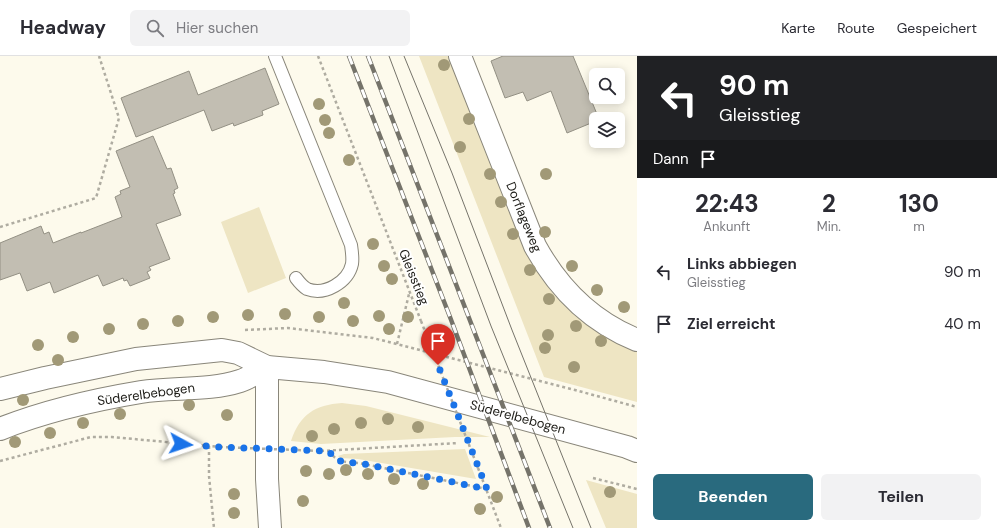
<!DOCTYPE html>
<html lang="de">
<head>
<meta charset="utf-8">
<style>
	body { margin:0; font-family:"DM Sans",sans-serif; background:#f2f2f3; color:#2b2b33; height:100vh; display:flex; flex-direction:column; font-size:15px; white-space:nowrap }
	* { box-sizing:border-box; margin:0 }
	p { font-size:13px; color:#7c7c81 }
	.icon { flex:none; width:22px; height:22px; fill:none; stroke:currentColor; stroke-width:2; stroke-linecap:round; stroke-linejoin:round }
	.map { position:relative; flex:1; overflow:hidden }
	.sheet { display:flex; flex-direction:column; background:#fff; width:360px }
	.sheet>* { flex:none }
	.guide { background:#202124; color:#fff; overflow:hidden }
	.tools { position:absolute; left:589px; top:12px; display:grid; gap:8px }
	.tools a { display:grid; place-items:center; width:36px; height:36px; border-radius:6px; background:#fff; box-shadow:0 2px 10px #0003; font-size:20px }
	.pin { position:absolute; display:grid; place-items:center; width:34px; height:34px; color:#fff; margin:-41px -17px; border-radius:50% 50% 50% 0; rotate:-45deg; box-shadow:0 0 4px #0007 }
	.pin .icon { rotate:45deg }
	.me { position:absolute; width:44px; margin:-22px; rotate:95deg; stroke-linejoin:round; filter:drop-shadow(0 0 3px #0008) }
	.turn { display:flex; align-items:center; gap:14px; height:84px; padding:0 16px; font-size:18px }
	.turn .icon { width:52px; height:52px; stroke-width:2.5 }
	.turn b { display:block; font-size:28px; line-height:34px }
	.then { display:flex; align-items:center; height:38px; padding:0 16px; background:#0003; gap:8px; font-size:15px }
	.eta { display:flex; justify-content:space-evenly; align-items:center; height:68px; text-align:center }
	.eta b { font-size:24px; font-weight:700; line-height:28px }
	.primary-button { display:flex; gap:8px; margin-top:auto; padding:8px 16px }
	.primary-button a { flex:1; height:46px; border-radius:6px; background:#296a7e; color:#fff; font-size:16px; font-weight:700; line-height:46px; text-align:center }
	.primary-button a+a { background:#f2f2f3; color:#2b2b33 }
	ul { padding:0; list-style:none }
	li { display:flex; align-items:center; gap:12px; height:52px; padding:0 16px }
	li div { flex:1 }
	li b { display:block; font-size:15px }
	li em { font-style:normal }
	header { display:flex; align-items:center; gap:24px; box-sizing:border-box; height:56px; padding:0 20px; background:#fff; border-bottom:1px solid #e1e1e2 }
	header strong { font-size:19px }
	nav { display:flex; gap:22px; margin-inline-start:auto; font-size:14px }
	.search { width:280px; height:36px; background:#f2f2f3; display:flex; align-items:center; gap:10px; box-sizing:border-box; padding:0 14px; border-radius:6px; color:#7c7c81; font-size:15px }
	main { display:flex; flex:1; min-height:0 }
	.map>svg:first-child { display:block }
	.green { fill:#eee5c3 }
	.building { fill:#c2beb2; stroke:#939084 }
	.lines { fill:none; stroke-linecap:round; stroke-linejoin:round }
	.lane-casing { stroke:#89867a; stroke-width:14 }
	.street-casing { stroke:#89867a; stroke-width:24 }
	.secondary-casing { stroke:#89867a; stroke-width:24 }
	.path { stroke:#afaca1; stroke-width:2.5; stroke-dasharray:3 3; stroke-linecap:butt }
	.lane { stroke:#fff; stroke-width:12 }
	.street { stroke:#fff; stroke-width:22 }
	.secondary { stroke:#fff; stroke-width:22 }
	.tram { stroke:#75736a; stroke-width:1 }
	.rail-casing { stroke:#75736a; stroke-width:4.5 }
	.rail { stroke:#fff; stroke-width:3; stroke-dasharray:9; stroke-linecap:butt }
	.path-bridge { stroke:#afaca1; stroke-width:2.5; stroke-dasharray:3 3; stroke-linecap:butt }
	.tree { fill:#a19977 }
	.route { stroke:#1a73e8; stroke-width:7; stroke-dasharray:0 12.6 }
	.labels { text-anchor:middle; dominant-baseline:central; stroke-width:4; stroke-linejoin:round; paint-order:stroke }
	.street-label { font-size:13px; fill:#1b1a15; stroke:#fff }
</style>
</head>
<body>
<header>
<strong>Headway</strong>
<div class="search"><svg class="icon" aria-label="search" viewBox="0 0 24 24"><circle cx="10" cy="10" r="6"/><path d="M15 15l6 6"/></svg>Hier suchen</div>
<nav><a>Karte</a><a>Route</a><a>Gespeichert</a></nav>
</header>
<main>
<div class="map">
<svg width="637" height="472" viewBox="0 0 637 472">
	<rect width="100%" height="100%" fill="#fdfaec"/>
	<path class="green" d="M419,0H449C465,41 481,81 496,122C513,165 528,211 560,245C582,268 609,281 637,294V346L544,321Z
		M259,151L286,222L248,237L221,166Z
		M342,347L366,350L490,381H455L321,388L291,385C300,358 315,349 342,347Z
		M465,393L476,423L358,403L340,402L338,400L344,398Z
		M586,424L637,438V472H606Z"/>
	<path class="building" d="M503,0H573L599,63H596V65L567,77L551,35L527,45L523,36L505,42L491,5Z
		M265,12L279,48L262,55L263,59L234,70L233,67L212,75L204,54L136,81L121,42L189,15L198,39Z
		M153,80L167,113L171,112L178,132L174,134L175,137L173,138L181,159L156,168L170,203L149,211L151,214L147,216L150,222L130,230L127,224L124,225L123,222L103,230L98,219L54,237L50,226L27,235L20,217L0,224V187L41,170L44,178L49,176L53,187L81,176V177L122,161L115,141L121,138L120,135L130,131L116,95Z"/>
	<g class="lines">
		<defs>
			<path id="lane" d="M275,0L351,189C352,196 353,202 352,208C348,226 325,240 307,233C302,230 299,226 296,222"/>
			<path id="street" d="M460,0L535,190C558,232 592,266 637,284
				M267,311V423L270,472"/>
			<path id="secondary" d="M0,333L45,322L136,303L222,294L238,297L267,311L324,316L388,326L627,391L637,395
				M0,373C45,355 93,344 141,336C173,331 209,335 240,325C250,322 258,315 267,311"/>
		</defs>
		<use href="#lane" class="lane-casing"/>
		<use href="#street" class="street-casing"/>
		<use href="#secondary" class="secondary-casing"/>
		<path class="path" d="M318,0L421,265
			M0,171L96,142L119,62L99,0
			M245,274L288,272L373,282L575,334L637,351
			M397,288L409,238
			M209,390V420L214,472
			M321,395L458,387
			M329,395C337,407 346,406 359,407L487,433
			M0,405L91,381H112L220,391
			M478,412L501,472
			M593,422L637,433"/>
		<use href="#lane" class="lane"/>
		<use href="#street" class="street"/>
		<use href="#secondary" class="secondary"/>
		<path class="tram" d="M389,0L491,270L573,472
			M404,0L452,117L512,274L591,472"/>
		<defs>
			<path id="rail" d="M349,0L450,261L529,472
				M368,0L550,472"/>
		</defs>
		<use href="#rail" class="rail-casing"/>
		<use href="#rail" class="rail"/>
		<path class="path-bridge" d="M421,265L478,412
			M220,391L321,395"/>
	</g>
	<g class="tree">
		<circle cx="444" cy="9" r="6"/>
		<circle cx="319" cy="48" r="6"/>
		<circle cx="469" cy="63" r="6"/>
		<circle cx="325" cy="64" r="6"/>
		<circle cx="329" cy="77" r="6"/>
		<circle cx="460" cy="91" r="6"/>
		<circle cx="349" cy="104" r="6"/>
		<circle cx="490" cy="118" r="6"/>
		<circle cx="546" cy="118" r="6"/>
		<circle cx="501" cy="146" r="6"/>
		<circle cx="545" cy="176" r="6"/>
		<circle cx="513" cy="178" r="6"/>
		<circle cx="373" cy="188" r="6"/>
		<circle cx="384" cy="210" r="6"/>
		<circle cx="572" cy="210" r="6"/>
		<circle cx="530" cy="214" r="6"/>
		<circle cx="392" cy="223" r="6"/>
		<circle cx="597" cy="234" r="6"/>
		<circle cx="549" cy="243" r="6"/>
		<circle cx="344" cy="247" r="6"/>
		<circle cx="624" cy="251" r="6"/>
		<circle cx="285" cy="258" r="6"/>
		<circle cx="248" cy="259" r="6"/>
		<circle cx="379" cy="260" r="6"/>
		<circle cx="213" cy="261" r="6"/>
		<circle cx="319" cy="261" r="6"/>
		<circle cx="408" cy="261" r="6"/>
		<circle cx="178" cy="265" r="6"/>
		<circle cx="353" cy="265" r="6"/>
		<circle cx="143" cy="268" r="6"/>
		<circle cx="576" cy="270" r="6"/>
		<circle cx="109" cy="273" r="6"/>
		<circle cx="389" cy="273" r="6"/>
		<circle cx="548" cy="279" r="6"/>
		<circle cx="73" cy="281" r="6"/>
		<circle cx="601" cy="285" r="6"/>
		<circle cx="38" cy="289" r="6"/>
		<circle cx="545" cy="292" r="6"/>
		<circle cx="58" cy="304" r="6"/>
		<circle cx="574" cy="311" r="6"/>
		<circle cx="23" cy="344" r="6"/>
		<circle cx="189" cy="349" r="6"/>
		<circle cx="120" cy="358" r="6"/>
		<circle cx="227" cy="359" r="6"/>
		<circle cx="388" cy="363" r="6"/>
		<circle cx="83" cy="367" r="6"/>
		<circle cx="361" cy="367" r="6"/>
		<circle cx="418" cy="371" r="6"/>
		<circle cx="334" cy="373" r="6"/>
		<circle cx="50" cy="377" r="6"/>
		<circle cx="312" cy="380" r="6"/>
		<circle cx="15" cy="386" r="6"/>
		<circle cx="346" cy="414" r="6"/>
		<circle cx="306" cy="415" r="6"/>
		<circle cx="329" cy="418" r="6"/>
		<circle cx="368" cy="418" r="6"/>
		<circle cx="394" cy="423" r="6"/>
		<circle cx="423" cy="428" r="6"/>
		<circle cx="610" cy="436" r="6"/>
		<circle cx="234" cy="438" r="6"/>
		<circle cx="497" cy="441" r="6"/>
		<circle cx="303" cy="445" r="6"/>
		<circle cx="480" cy="453" r="6"/>
		<circle cx="234" cy="457" r="6"/>
	</g>
	<g class="lines">
		<path class="route" d="M181,388L220,391L329,395C337,408 346,406 359,407L487,433L438,309"/>
	</g>
	<g class="labels">
		<g class="street-label">
			<text transform="translate(524 161) rotate(68)">Dorflageweg</text>
			<text transform="translate(414 221) rotate(68)">Gleisstieg</text>
			<text transform="translate(146 338) rotate(-8)">Süderelbebogen</text>
			<text transform="translate(518 361) rotate(15)">Süderelbebogen</text>
		</g>
	</g>
</svg>
<div class="tools">
<a><svg class="icon" aria-label="search" viewBox="0 0 24 24"><circle cx="10" cy="10" r="6"/><path d="M15 15l6 6"/></svg></a>
<a><svg class="icon" aria-label="layers" viewBox="0 0 24 24"><path d="M12 4l9 5-9 5-9-5zM3 14l9 5 9-5"/></svg></a>
</div>
<div class="pin" style="left:438px;top:309px;background:#d93025"><svg class="icon" aria-label="arrive" viewBox="0 0 24 24"><path d="M6 21V4h12l-3 4 3 4H6"/></svg></div>
<svg class="me" style="left:181px;top:388px" viewBox="-20 -20 40 40"><path d="M0-17L14 15 0 8-14 15z" fill="#1a73e8" stroke="#fff" stroke-width="4"/></svg>
</div>
<section class="sheet">
<div class="guide">
<div class="turn"><svg class="icon" aria-label="left" viewBox="0 0 24 24"><path d="M17 20v-9H6M10 6l-5 5 5 5"/></svg><div><b>90 m</b>Gleisstieg</div></div>
<div class="then">Dann<svg class="icon" aria-label="arrive" viewBox="0 0 24 24"><path d="M6 21V4h12l-3 4 3 4H6"/></svg></div>
</div>
<div class="eta">
<div><b>22:43</b><p>Ankunft</p></div>
<div><b>2</b><p>Min.</p></div>
<div><b>130</b><p>m</p></div>
</div>
<ul>
<li><svg class="icon" aria-label="left" viewBox="0 0 24 24"><path d="M17 20v-9H6M10 6l-5 5 5 5"/></svg><div><b>Links abbiegen</b><p>Gleisstieg</p></div><em>90 m</em></li>
<li><svg class="icon" aria-label="arrive" viewBox="0 0 24 24"><path d="M6 21V4h12l-3 4 3 4H6"/></svg><div><b>Ziel erreicht</b></div><em>40 m</em></li>
</ul>
<div class="primary-button"><a>Beenden</a><a>Teilen</a></div>
</section>
</main>
</body>
</html>
